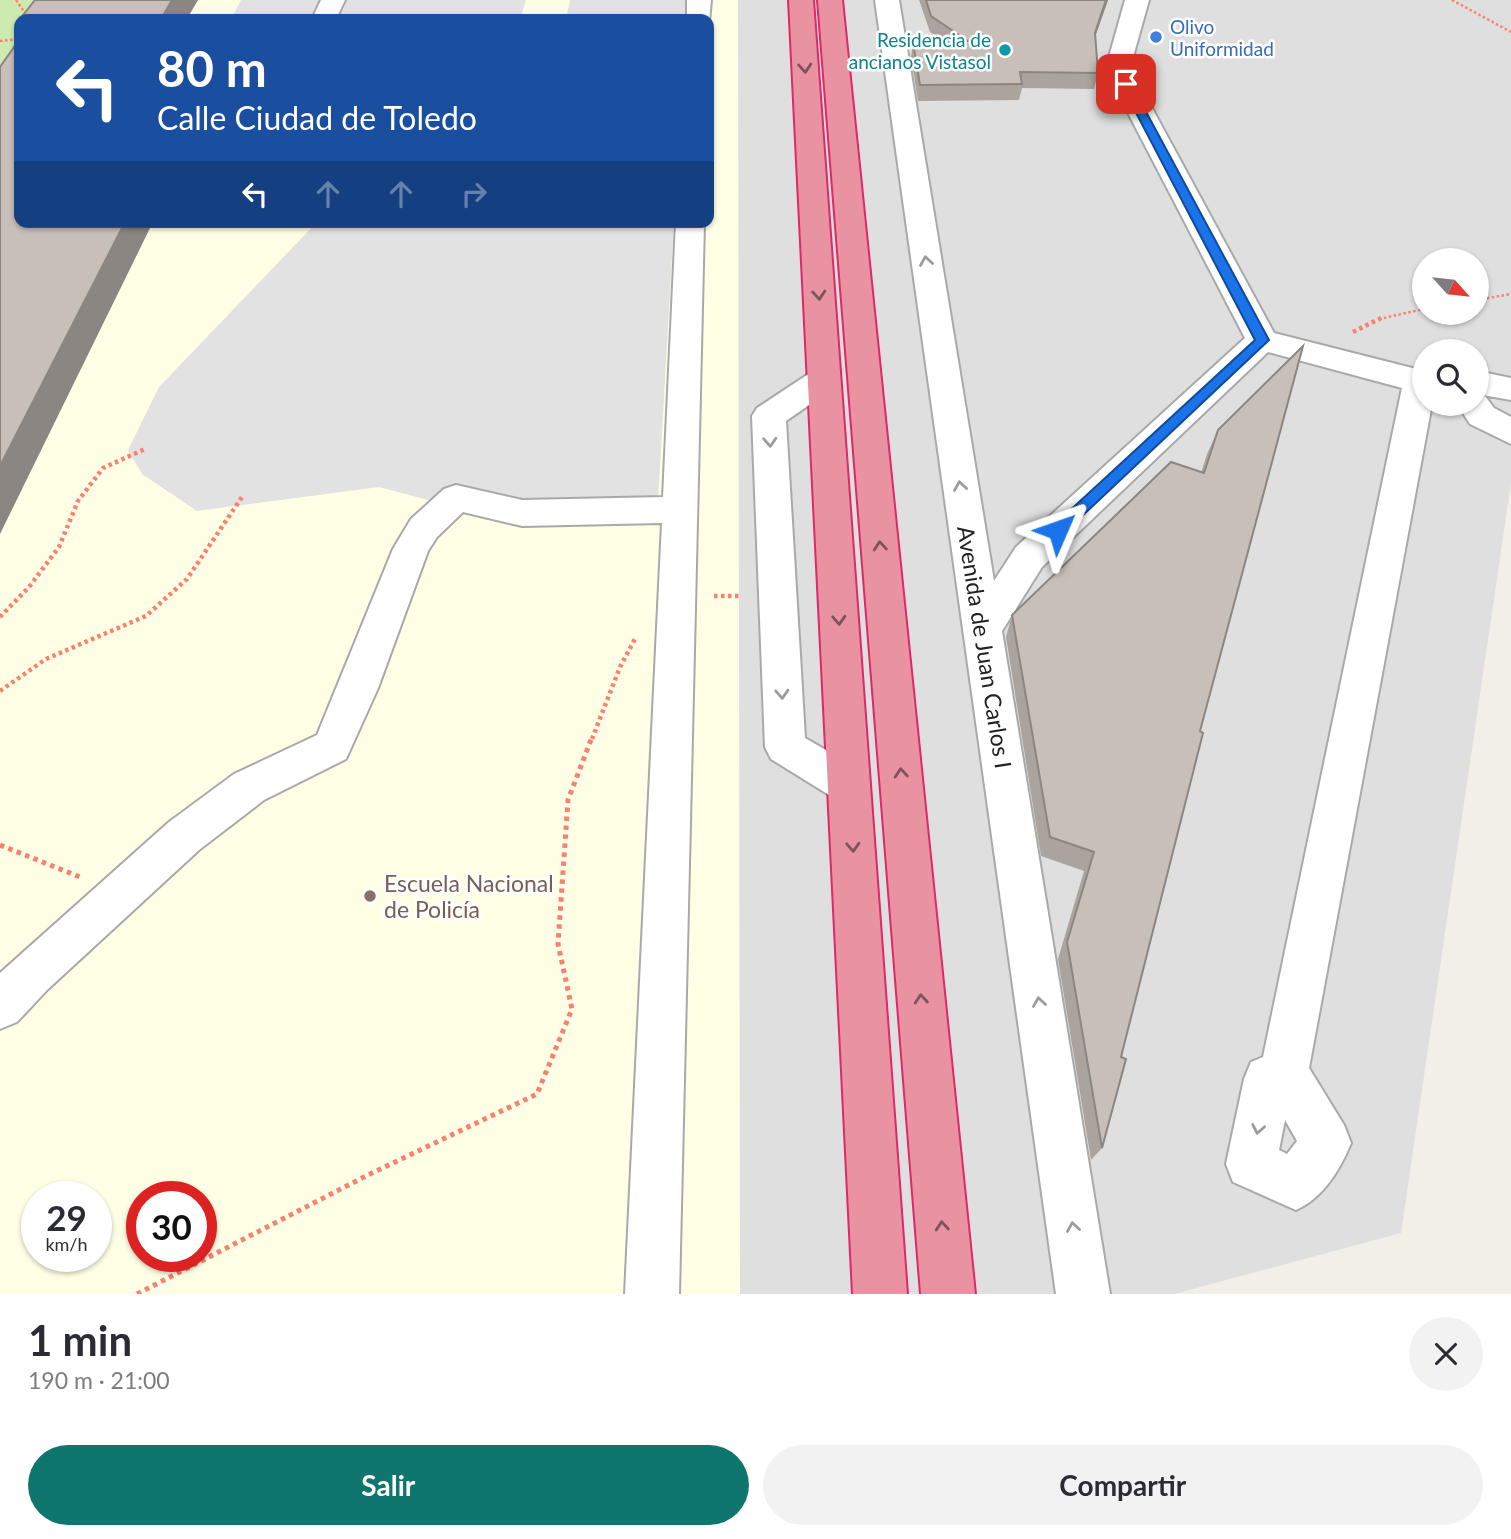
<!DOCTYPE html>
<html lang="es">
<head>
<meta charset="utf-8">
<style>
	body { margin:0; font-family:Lato,sans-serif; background:#f2f2f3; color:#2b2b33; height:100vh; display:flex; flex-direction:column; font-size:26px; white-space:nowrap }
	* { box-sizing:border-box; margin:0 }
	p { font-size:23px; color:#7c7c81 }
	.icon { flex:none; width:38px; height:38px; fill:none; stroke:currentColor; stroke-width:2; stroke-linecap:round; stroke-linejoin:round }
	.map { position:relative; height:1294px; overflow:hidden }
	.drawer { display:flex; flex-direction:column; background:#fff; flex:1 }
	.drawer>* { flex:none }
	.top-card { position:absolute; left:14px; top:14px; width:700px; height:214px; border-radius:14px; box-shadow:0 2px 5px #0004; background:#1a4fa0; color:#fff; overflow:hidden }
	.needle { width:46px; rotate:117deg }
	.buttons { position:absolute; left:1412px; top:248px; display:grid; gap:14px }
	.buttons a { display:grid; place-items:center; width:77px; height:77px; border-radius:50%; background:#fff; box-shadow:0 2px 5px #0004; font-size:35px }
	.speed { position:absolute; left:21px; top:1181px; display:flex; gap:14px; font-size:35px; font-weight:700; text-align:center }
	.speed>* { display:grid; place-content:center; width:91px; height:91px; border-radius:50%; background:#fff; box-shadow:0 2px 5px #0004; line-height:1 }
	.speed small { font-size:18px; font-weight:400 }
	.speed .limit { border:10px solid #d22; background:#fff; color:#111 }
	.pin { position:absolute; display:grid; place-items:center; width:60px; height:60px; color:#fff; margin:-30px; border-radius:14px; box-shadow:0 4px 10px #0006 }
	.me { position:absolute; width:77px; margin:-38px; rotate:47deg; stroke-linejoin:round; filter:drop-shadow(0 0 5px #0008) }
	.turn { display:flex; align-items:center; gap:24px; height:147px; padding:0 28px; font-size:32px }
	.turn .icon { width:91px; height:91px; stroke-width:2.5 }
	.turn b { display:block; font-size:49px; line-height:60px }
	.lanes { display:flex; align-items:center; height:66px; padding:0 28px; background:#0003; justify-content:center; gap:35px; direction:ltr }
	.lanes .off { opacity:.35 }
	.round { display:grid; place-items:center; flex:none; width:74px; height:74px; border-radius:37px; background:#f2f2f3 }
	.overview { display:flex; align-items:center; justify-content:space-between; height:119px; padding:0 28px }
	h1 { font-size:42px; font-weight:700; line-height:52px }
	.button { display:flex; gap:14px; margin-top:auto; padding:14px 28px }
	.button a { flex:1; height:80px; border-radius:42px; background:#0f766e; color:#fff; font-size:28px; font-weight:700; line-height:80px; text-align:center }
	.button a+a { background:#f2f2f3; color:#2b2b33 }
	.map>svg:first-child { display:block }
	.residential { fill:#e0dfdf; fill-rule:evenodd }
	.education { fill:#ffffe5; fill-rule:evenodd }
	.grass { fill:#cdebb0 }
	.parking { fill:#e2e2e2 }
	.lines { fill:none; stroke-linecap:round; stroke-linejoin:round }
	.minor-casing { stroke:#a9a9a9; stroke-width:4 }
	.highway-casing { stroke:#dc2a67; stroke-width:4 }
	.path-far2 { stroke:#fa8072; stroke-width:2.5; stroke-dasharray:2.5 2.5; stroke-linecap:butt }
	.path-far1 { stroke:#fa8072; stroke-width:4.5; stroke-dasharray:3.5 3.5; stroke-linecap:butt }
	.path { stroke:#fa8072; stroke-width:5; stroke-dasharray:4.5 4.5; stroke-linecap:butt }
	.minor { fill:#fff; fill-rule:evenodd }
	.highway { fill:#e892a2; fill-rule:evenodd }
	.wall { fill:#aba49e }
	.shaded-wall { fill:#8b8681 }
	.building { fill:#c7bfb8; stroke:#8b8681; stroke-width:2 }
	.oneway { stroke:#7b545c }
	.oneway2 { stroke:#9c9c9c }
	.route { fill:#1a73e8; stroke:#114b97; stroke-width:2 }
	.shop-dot { fill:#3f7fe0; stroke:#fff; stroke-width:2.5 }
	.culture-dot { fill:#0f9aa8; stroke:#fff; stroke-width:2.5 }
	.education-dot { fill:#8d6e63; stroke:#fff; stroke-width:2.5 }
	.labels { text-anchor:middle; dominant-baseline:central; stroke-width:5; stroke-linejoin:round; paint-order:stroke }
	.far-shop-label { font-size:19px; fill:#366cbe; stroke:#fff; text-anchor:start }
	.far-culture-label { font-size:19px; fill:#0d838f; stroke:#fff; text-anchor:end }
	.street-label { font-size:23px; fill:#222; stroke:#fff }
	.education-label { font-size:23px; fill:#785e54; stroke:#fff; text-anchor:start }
</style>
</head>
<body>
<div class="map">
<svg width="1511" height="1294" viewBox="0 0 1511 1294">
	<rect width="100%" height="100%" fill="#f2efe9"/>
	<path class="residential" d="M0,0H1511V483L1401,1233L1174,1294H0ZM19,19H709V222H19ZM1424,261H1477V313H1424ZM1424,352H1477V404H1424ZM37,1197H96V1256H37ZM142,1197H201V1256H142Z"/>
	<path class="education" d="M0,0H738L740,1294H0ZM19,19H709V222H19ZM37,1197H96V1256H37ZM142,1197H201V1256H142Z"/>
	<path class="grass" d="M0,0H40L42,19H19V42L0,86Z"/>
	<path class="parking" d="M241,0H526L520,19H231Z
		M570,0H687L686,19H566Z
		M317,222H674L657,520L447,505L379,487L197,511L142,474L128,450L159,387Z"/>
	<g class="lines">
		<defs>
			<path id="minor" d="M321,0H345L336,19H312Z
				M687,0H711L709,22V19H687Z
				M875,0H899L994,581L1016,547L1245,338L1113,84L1109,57L1125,0H1149L1133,57L1139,84L1274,333L1424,371V404H1432L1309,1068L1344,1125L1351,1143C1340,1170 1323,1198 1296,1210L1233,1182L1226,1164L1244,1079L1251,1062L1263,1057L1402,388L1268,352L1042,567L1002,631L1110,1294H1056ZM1285,1120L1297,1141L1287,1154L1279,1150Z
				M676,222H704L679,1294H625L662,523L522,526L463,512L437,537L428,551L378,688L346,759L264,800L199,850L47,990L17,1022L0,1029V973L169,822L234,774L317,735L393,549L411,519L444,489L456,485L522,500L663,497Z
				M824,368L835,371L840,379L835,387L786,421L805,738L864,772L870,785L864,798L849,803L834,798L771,759L765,747L752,416L757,408L813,371Z
				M1477,371L1511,378V400L1477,394L1485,396L1494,408L1511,417V444L1470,424L1457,404H1477Z"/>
			<path id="highway" d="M789,0H813L907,1294H853Z
				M818,0H842L975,1294H921Z"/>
		</defs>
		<use href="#minor" class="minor-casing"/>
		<use href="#highway" class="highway-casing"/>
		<path class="path-far2" d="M16,0L29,19
			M1452,0L1511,32
			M0,41L19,39
			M1477,300L1511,294
			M1379,319L1424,309"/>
		<path class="path-far1" d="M1353,332L1383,317
			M714,596H740
			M0,617L29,587L59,547L78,501L103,468L145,449
			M0,691L46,659L146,616L187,579L242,497
			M592,739L620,667L636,637"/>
		<path class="path" d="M0,845L80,877
			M137,1294L368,1175L537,1094L572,1009L558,944L568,800L592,737"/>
		<use href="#minor" class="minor"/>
		<use href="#highway" class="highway"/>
	</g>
	<path class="wall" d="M919,0H1108L1095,37L1098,73L1094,89L1022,88L1019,100L918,101L911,57L913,42L943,41L930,32Z
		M1218,430L1200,731L1121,1057L1102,1148L1091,1160L1058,959L1084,871L1041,856L1006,637L1012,615L1201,473L1207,454Z"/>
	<path class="shaded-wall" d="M172,0H198L187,19H161Z
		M1106,0H1108L1091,48L1095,33Z
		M125,222H153L0,534V466Z"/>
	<path class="building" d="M35,0H172L161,19H20Z
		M926,0H1106L1095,33L1098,73L1020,72L1022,84L920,85L913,42L968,41L931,16Z
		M19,40V222H125L0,466V67Z
		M1303,346L1200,731L1203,733L1121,1057L1126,1059L1102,1148L1067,942L1094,852L1050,837L1012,615L1171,462L1204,473L1218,430Z"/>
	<defs><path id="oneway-chevron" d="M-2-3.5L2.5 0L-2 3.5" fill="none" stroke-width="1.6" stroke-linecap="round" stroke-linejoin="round" transform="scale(1.75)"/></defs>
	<g class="oneway">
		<use href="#oneway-chevron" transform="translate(805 68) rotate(86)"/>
		<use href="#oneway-chevron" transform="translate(819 295) rotate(86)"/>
		<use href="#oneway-chevron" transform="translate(880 546) rotate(-95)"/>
		<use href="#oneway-chevron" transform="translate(839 620) rotate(87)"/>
		<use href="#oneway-chevron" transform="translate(901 773) rotate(-95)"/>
		<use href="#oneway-chevron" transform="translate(853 847) rotate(87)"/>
		<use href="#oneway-chevron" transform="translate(921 999) rotate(-95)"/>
		<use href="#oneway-chevron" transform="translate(942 1226) rotate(-95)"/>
	</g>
	<g class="oneway2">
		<use href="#oneway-chevron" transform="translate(926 261) rotate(-99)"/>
		<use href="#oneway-chevron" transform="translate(770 442) rotate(87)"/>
		<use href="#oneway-chevron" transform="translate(960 486) rotate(-99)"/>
		<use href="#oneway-chevron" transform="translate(782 694) rotate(87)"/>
		<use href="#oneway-chevron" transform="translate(1039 1002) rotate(-99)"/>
		<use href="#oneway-chevron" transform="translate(1258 1129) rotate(101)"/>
		<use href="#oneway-chevron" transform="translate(1073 1227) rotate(-99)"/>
	</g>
	<path class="route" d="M1126,81L1131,84L1269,340L1063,534L1058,536L1051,530L1053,526L1255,340L1121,84Z"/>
	<circle class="shop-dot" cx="1156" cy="37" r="7"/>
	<circle class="culture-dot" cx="1005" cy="50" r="7"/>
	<circle class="education-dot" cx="370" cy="896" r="7"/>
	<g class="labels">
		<g class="far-shop-label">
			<text x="1170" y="26">Olivo<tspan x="1170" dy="22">Uniformidad</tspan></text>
		</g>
		<g class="far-culture-label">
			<text x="991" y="39">Residencia de<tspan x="991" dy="22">ancianos Vistasol</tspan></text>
		</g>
		<g class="street-label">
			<text transform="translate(985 647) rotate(81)">Avenida de Juan Carlos I</text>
		</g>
		<g class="education-label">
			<text x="384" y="883">Escuela Nacional<tspan x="384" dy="26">de Policía</tspan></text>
		</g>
	</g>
</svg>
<div class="buttons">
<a><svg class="needle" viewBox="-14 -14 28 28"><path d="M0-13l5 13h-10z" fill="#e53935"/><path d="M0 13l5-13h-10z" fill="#7c7c81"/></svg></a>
<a><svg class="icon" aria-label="search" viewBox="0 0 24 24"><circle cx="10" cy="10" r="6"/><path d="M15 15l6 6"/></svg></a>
</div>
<div class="speed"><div>29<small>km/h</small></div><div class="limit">30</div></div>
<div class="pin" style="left:1126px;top:84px;background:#d93025"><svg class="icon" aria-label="arrive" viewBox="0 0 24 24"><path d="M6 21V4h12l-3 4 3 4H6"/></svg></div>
<svg class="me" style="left:1058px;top:530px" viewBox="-20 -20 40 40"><path d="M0-17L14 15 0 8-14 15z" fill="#1a73e8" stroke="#fff" stroke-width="4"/></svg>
<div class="top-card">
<div class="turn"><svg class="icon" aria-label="left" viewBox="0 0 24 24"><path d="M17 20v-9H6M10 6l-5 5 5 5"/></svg><div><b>80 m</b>Calle Ciudad de Toledo</div></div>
<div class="lanes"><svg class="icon" aria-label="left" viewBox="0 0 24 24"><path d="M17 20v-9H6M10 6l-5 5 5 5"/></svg><svg class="icon off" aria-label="ahead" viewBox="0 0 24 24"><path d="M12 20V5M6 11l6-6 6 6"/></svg><svg class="icon off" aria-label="ahead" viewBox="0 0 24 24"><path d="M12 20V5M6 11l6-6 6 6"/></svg><svg class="icon off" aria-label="right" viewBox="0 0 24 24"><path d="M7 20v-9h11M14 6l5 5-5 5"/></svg></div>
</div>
</div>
<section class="drawer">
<div class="overview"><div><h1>1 min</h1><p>190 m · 21:00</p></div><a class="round"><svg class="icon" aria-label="close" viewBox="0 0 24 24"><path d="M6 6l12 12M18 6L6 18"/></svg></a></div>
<div class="button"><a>Salir</a><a>Compartir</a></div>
</section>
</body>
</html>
